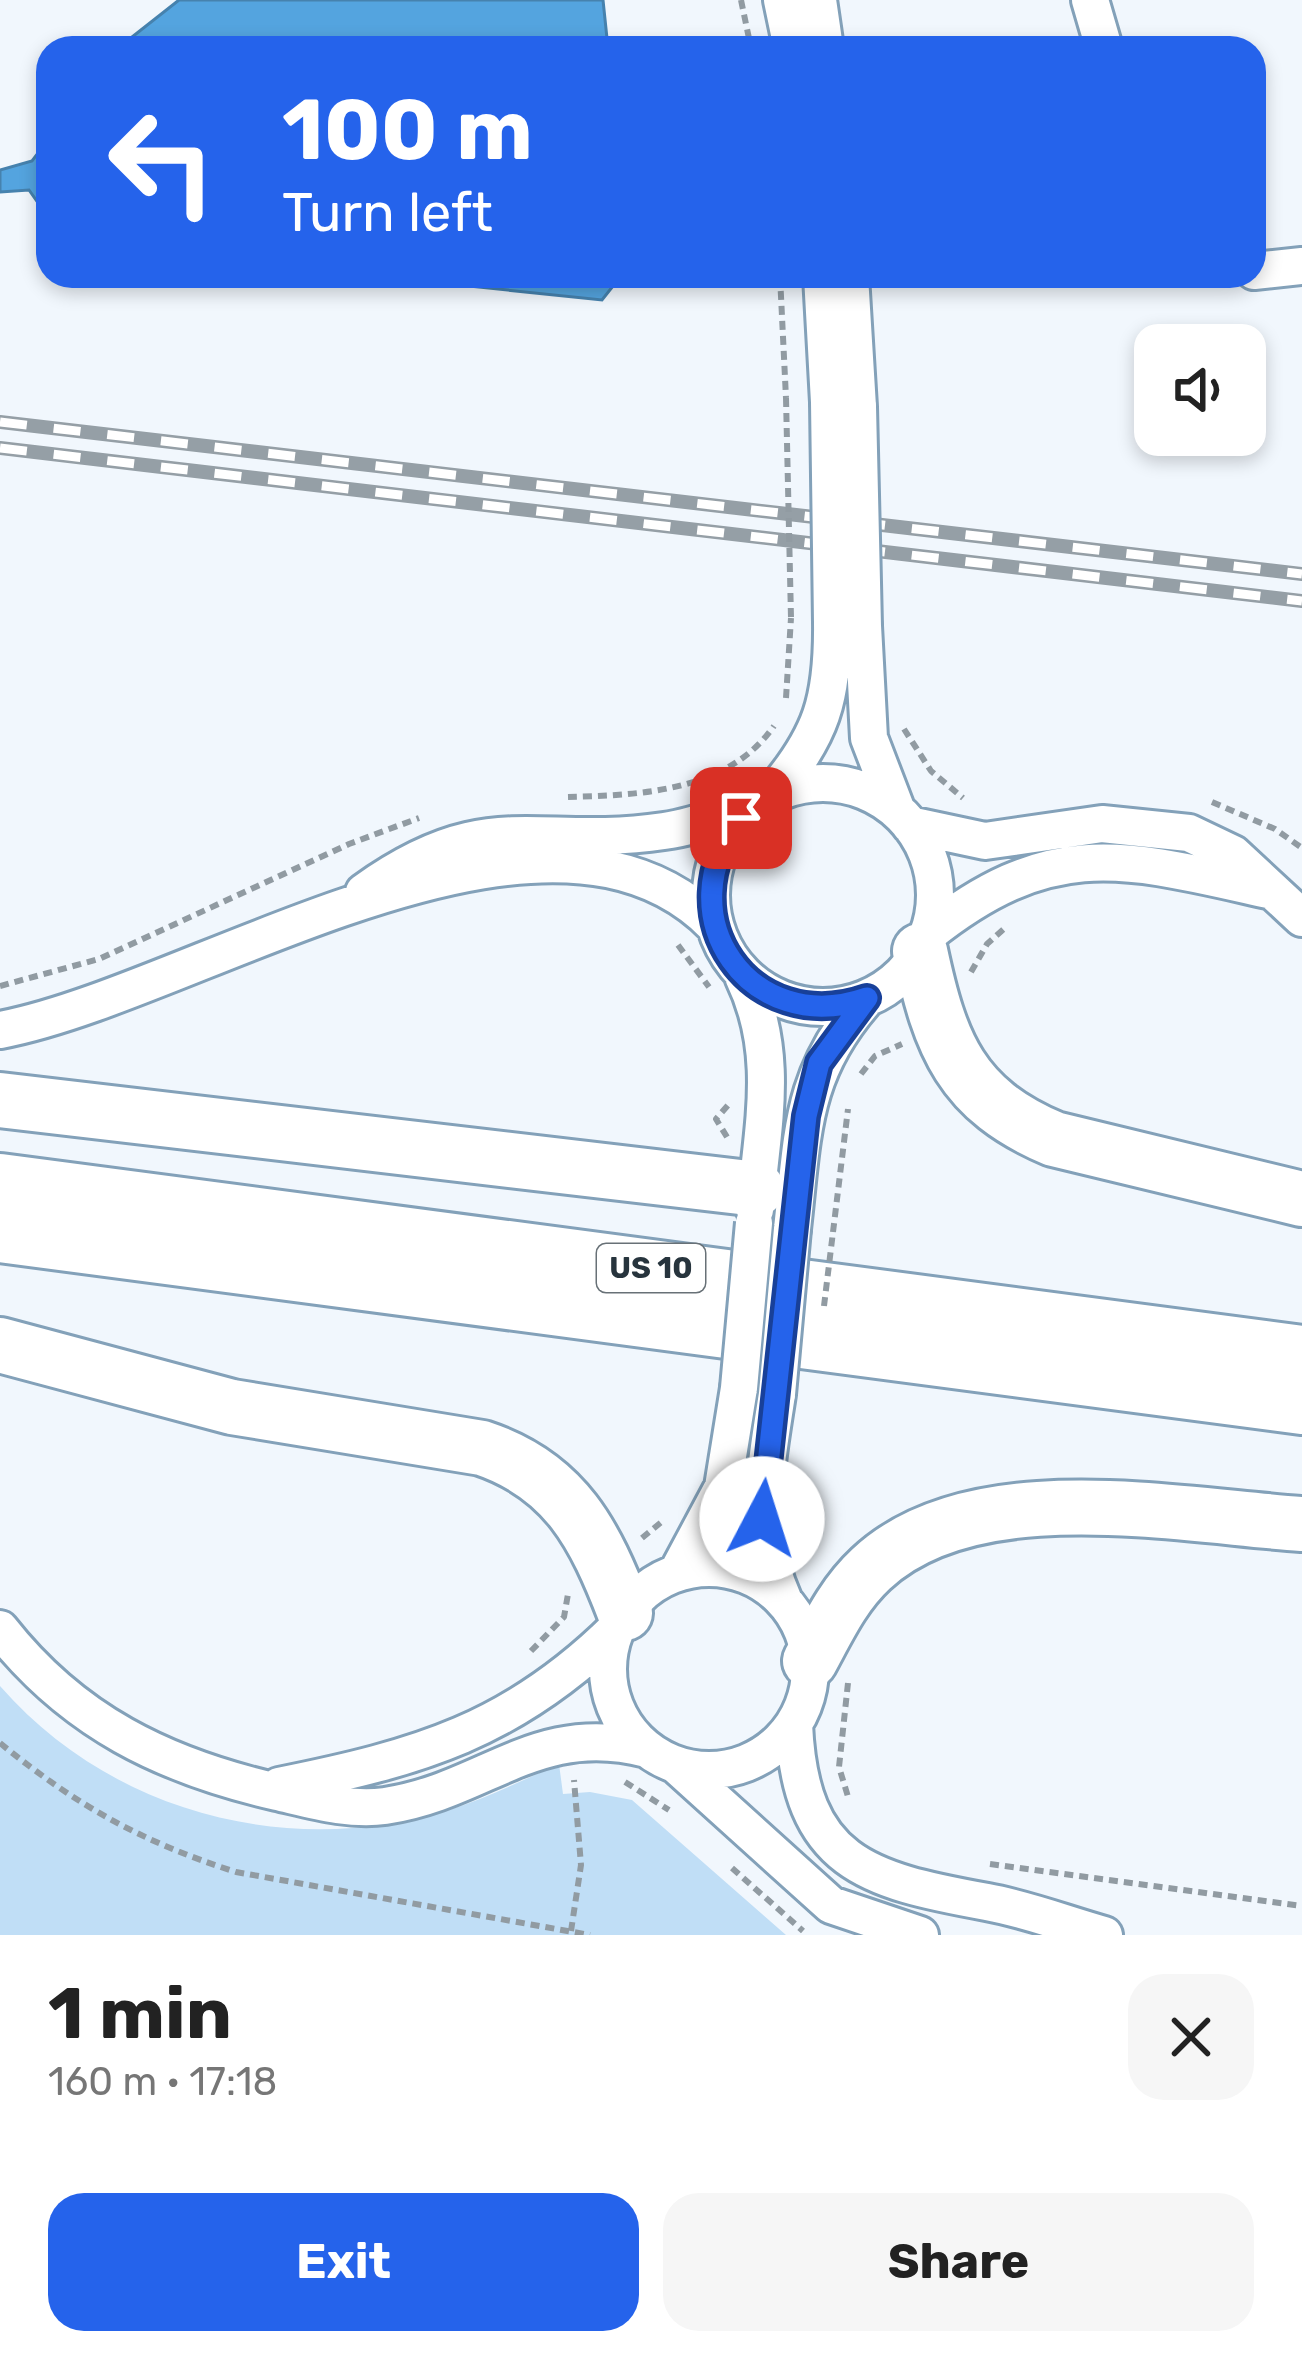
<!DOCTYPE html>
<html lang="en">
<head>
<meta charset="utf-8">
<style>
	body { margin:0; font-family:Rubik,sans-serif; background:#f6f6f6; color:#222; height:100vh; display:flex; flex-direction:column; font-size:45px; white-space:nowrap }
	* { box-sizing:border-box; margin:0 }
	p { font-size:39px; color:#767676 }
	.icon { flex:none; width:66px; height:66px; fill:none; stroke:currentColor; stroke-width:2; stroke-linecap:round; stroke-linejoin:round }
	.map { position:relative; height:1935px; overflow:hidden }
	.panel { display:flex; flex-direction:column; background:#fff; flex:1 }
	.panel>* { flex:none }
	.guide { position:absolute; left:36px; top:36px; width:1230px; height:252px; border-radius:36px; box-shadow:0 6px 18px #0003; background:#2563eb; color:#fff; overflow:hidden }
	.fabs { position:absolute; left:1134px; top:324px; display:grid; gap:24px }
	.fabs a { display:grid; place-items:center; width:132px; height:132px; border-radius:24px; background:#fff; box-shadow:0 6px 18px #0003; font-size:60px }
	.pin { position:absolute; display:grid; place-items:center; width:102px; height:102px; color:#fff; margin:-51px; border-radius:24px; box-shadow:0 6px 18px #0006 }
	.me { position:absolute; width:132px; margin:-66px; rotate:5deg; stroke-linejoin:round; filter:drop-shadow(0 0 9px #0008) }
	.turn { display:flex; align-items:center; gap:42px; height:252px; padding:0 48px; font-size:54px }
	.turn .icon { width:156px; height:156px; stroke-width:2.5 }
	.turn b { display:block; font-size:84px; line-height:102px }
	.round { display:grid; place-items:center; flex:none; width:126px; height:126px; border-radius:36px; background:#f6f6f6 }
	.overview { display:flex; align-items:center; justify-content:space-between; height:204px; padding:0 48px }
	h1 { font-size:72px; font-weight:700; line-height:90px }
	.button { display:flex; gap:24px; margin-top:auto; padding:24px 48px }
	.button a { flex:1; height:138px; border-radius:36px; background:#2563eb; color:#fff; font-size:48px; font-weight:700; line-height:138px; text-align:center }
	.button a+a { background:#f6f6f6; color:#222 }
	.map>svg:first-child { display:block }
	.green { fill:#c0def6 }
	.water { fill:#54a4df; stroke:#4682ae; stroke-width:3 }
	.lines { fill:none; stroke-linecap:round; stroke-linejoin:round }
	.minor-casing { stroke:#83a1b9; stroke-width:42 }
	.highway-casing { stroke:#83a1b9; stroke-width:60 }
	.path { stroke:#919ba2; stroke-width:6; stroke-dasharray:9 6; stroke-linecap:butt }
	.minor { stroke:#fff; stroke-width:36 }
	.highway { stroke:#fff; stroke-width:54 }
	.rail-casing { stroke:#959fa6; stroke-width:14 }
	.rail { stroke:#fff; stroke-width:9; stroke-dasharray:27; stroke-linecap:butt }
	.minor-bridge-casing { stroke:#83a1b9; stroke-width:42; stroke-linecap:butt }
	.path-bridge { stroke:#919ba2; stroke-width:6; stroke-dasharray:9 6; stroke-linecap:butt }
	.minor-bridge { stroke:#fff; stroke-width:36 }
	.route-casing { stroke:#184099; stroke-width:30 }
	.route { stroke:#2563eb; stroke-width:21 }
	.labels { text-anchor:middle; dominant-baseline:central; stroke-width:9; stroke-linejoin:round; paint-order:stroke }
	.shield { fill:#fff; stroke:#687177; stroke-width:3 }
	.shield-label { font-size:30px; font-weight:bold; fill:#27343d }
</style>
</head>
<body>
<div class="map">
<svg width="1302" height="1935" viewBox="0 0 1302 1935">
	<rect width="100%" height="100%" fill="#f1f7fd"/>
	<path class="green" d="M0,1686C111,1813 288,1859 449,1810C487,1798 523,1780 559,1764L563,1794L590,1792L632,1800L786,1935H0Z"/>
	<path class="water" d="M179,0H603L608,48H118Z
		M48,140V217L29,190L0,192V170L32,161Z
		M373,276H621L602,300Z"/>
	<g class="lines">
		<defs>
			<path id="minor" d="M782,0L792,48
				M818,0L825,48
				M1090,0L1104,48
				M1254,271L1302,266
				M822,276L829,402
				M850,276L858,407
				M863,626L869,738L897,811
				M711 895a112 112 0 1 1 224 0a112 112 0 1 1-224 0Z
				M771,795C822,736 833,699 832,622
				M910,825L985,841L1102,824L1189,833L1233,854L1302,918
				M364,892C488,803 534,850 664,831C694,827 724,815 753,806
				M928,934C1052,835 1125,858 1268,890
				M743,976C781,1054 762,1127 755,1210
				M0,1030C193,994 545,754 714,925
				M792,1229C803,1134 800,1073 867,998
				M777,1394C766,1467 752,1531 784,1601
				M608 1669a101 101 0 1 1 202 0a101 101 0 1 1-202 0Z
				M677,1573L723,1487L739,1388
				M0,1629C73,1722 164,1766 277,1792C312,1800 349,1811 385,1806C486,1791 537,1720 647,1749
				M794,1724C800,1863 866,1880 987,1902C1026,1909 1065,1924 1104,1935
				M676,1765L831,1905L920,1935
				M279,1786C418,1758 513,1731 617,1628"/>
			<path id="highway" d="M920,951C940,1045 961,1100 1054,1139L1302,1199
				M0,1100L757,1189
				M0,1181L1302,1353
				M0,1235L1302,1407
				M0,1345L232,1407L482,1448C566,1476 595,1535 625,1613
				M810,1661C828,1628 843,1595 871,1569C972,1474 1175,1515 1302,1524"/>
		</defs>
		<use href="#minor" class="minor-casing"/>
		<use href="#highway" class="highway-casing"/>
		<path class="path" d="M741,0L751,48
			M780,276L786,398
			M786,698L791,618
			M904,729L931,771L963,798
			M568,797C640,795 728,792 774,726
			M1212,802L1275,829L1302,848
			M678,945L709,987
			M971,972L987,944L1006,927
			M0,986L99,959L349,844L419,818
			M861,1074L875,1056L902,1044
			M727,1137L716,1119L729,1104
			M833,1232L848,1109
			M642,1538L664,1520
			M531,1651L564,1617L568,1594
			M848,1683L839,1767L849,1800
			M0,1743C77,1806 142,1842 236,1872L590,1935
			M625,1782L669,1810
			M990,1864L1302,1906
			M732,1868L803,1931
			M571,1931L581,1865L574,1780"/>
		<use href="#minor" class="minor"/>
		<use href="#highway" class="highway"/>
		<defs>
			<path id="rail" d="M0,422L1302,574
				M0,448L1302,601"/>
		</defs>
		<use href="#rail" class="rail-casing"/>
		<use href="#rail" class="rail"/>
		<defs>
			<path id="minor-bridge" d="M829,402L832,622
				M858,407L863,626
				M739,1388L754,1223
				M777,1394L792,1229"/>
		</defs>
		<use href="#minor-bridge" class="minor-bridge-casing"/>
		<path class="path-bridge" d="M786,398L791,618
			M824,1306L833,1232"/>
		<use href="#minor-bridge" class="minor-bridge"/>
	</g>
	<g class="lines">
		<defs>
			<path id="route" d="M741,818C664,915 750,1039 867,998L819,1063L806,1116L762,1519"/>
		</defs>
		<use href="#route" class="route-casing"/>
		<use href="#route" class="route"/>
	</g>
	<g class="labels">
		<rect class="shield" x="597" y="1244" width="108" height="48" rx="9"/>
		<g class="shield-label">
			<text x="651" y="1268">US 10</text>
		</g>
	</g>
</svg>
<div class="fabs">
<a><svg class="icon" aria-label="sound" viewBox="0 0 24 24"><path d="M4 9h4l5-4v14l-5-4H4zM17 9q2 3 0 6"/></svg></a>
</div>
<div class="pin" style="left:741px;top:818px;background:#d93025"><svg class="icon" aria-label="arrive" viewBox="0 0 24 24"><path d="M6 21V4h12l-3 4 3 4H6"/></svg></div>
<svg class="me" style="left:762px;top:1519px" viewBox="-20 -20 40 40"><circle r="19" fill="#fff"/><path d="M0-13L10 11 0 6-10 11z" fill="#2563eb"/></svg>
<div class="guide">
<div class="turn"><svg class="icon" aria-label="left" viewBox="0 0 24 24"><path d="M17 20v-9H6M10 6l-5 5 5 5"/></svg><div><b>100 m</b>Turn left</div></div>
</div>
</div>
<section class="panel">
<div class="overview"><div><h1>1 min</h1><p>160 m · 17:18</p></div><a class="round"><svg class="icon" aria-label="close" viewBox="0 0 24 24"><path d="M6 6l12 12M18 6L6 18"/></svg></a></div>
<div class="button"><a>Exit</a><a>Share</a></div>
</section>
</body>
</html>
